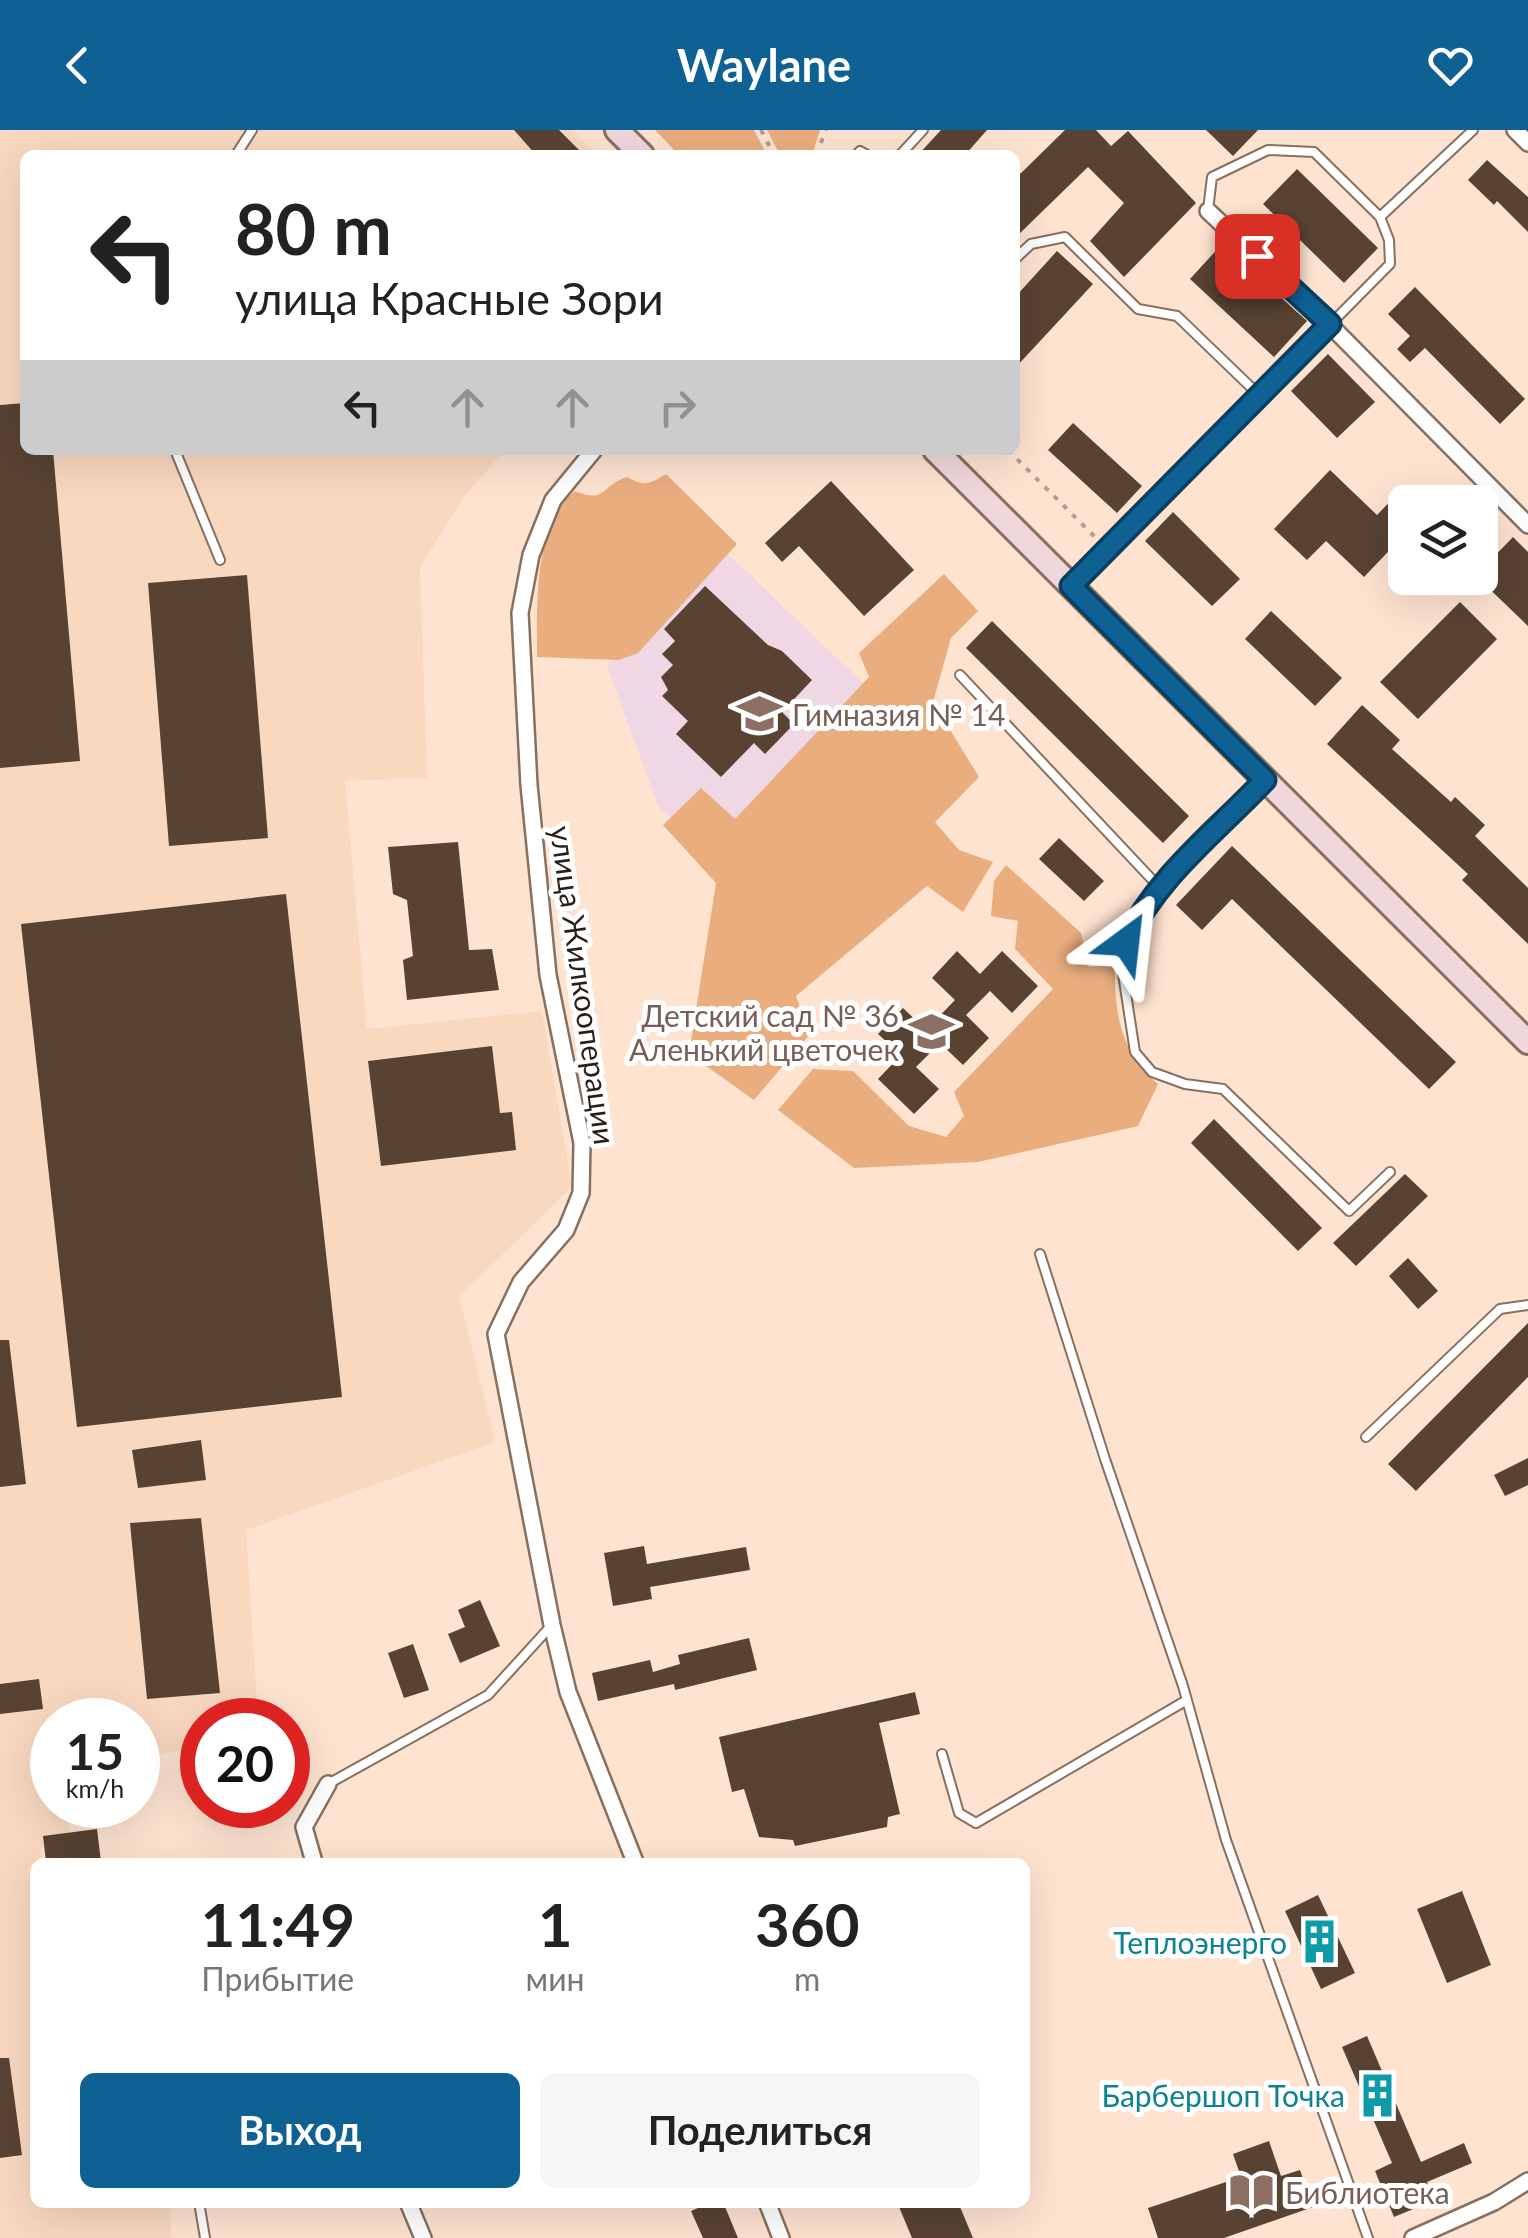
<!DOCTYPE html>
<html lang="ru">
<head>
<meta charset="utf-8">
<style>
	body { margin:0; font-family:Lato,sans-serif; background:#f6f6f6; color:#222; height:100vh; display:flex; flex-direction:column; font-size:38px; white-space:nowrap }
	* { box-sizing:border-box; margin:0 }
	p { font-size:32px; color:#767676 }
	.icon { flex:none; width:55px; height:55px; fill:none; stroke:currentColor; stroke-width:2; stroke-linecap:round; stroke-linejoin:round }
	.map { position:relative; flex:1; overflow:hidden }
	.details { position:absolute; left:30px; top:1728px; width:1000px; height:350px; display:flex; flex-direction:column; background:#fff; border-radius:15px; box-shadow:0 10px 40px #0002 }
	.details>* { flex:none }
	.banner { position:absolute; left:20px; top:20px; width:1000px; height:305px; border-radius:15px; box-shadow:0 10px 40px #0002; background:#fff; color:#222; overflow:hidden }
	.buttons { position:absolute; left:1388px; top:355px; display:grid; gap:20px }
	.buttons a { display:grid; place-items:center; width:110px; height:110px; border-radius:15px; background:#fff; box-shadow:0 10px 40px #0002; font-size:50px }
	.speed { position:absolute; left:30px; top:1568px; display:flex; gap:20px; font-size:50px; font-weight:700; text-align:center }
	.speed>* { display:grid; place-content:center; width:130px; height:130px; border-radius:50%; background:#fff; box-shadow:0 10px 40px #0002; line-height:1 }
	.speed small { font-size:25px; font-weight:400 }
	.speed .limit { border:15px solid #d22; background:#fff; color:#111 }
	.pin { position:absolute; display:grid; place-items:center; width:85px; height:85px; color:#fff; margin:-42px; border-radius:20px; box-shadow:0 5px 15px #0006 }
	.me { position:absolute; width:110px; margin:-55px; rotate:30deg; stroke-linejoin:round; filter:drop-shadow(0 0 8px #0008) }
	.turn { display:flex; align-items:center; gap:35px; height:210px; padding:0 50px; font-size:45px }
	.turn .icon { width:130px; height:130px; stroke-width:2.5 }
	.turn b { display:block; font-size:70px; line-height:85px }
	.lanes { display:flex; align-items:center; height:95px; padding:0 50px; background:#0003; justify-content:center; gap:50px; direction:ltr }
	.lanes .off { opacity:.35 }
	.eta { display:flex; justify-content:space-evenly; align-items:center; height:170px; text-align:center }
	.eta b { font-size:60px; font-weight:700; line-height:70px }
	.cta { display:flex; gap:20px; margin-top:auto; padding:20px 50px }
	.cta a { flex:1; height:115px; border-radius:15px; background:#0f6193; color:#fff; font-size:40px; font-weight:700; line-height:115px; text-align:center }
	.cta a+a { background:#f6f6f6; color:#222 }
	header { display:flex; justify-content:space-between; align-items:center; height:130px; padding:0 50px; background:#0f6193; color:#fff; font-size:45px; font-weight:700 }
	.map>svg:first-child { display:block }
	.built { fill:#f9d8c0 }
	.education { fill:#efd8e3 }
	.green { fill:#eaad7e }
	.building { fill:#584333 }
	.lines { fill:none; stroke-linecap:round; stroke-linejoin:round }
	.lane-casing { stroke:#87705f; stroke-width:12 }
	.street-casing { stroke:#87705f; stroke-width:20 }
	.secondary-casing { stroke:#87705f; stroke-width:28 }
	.path { stroke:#b29d8e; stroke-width:4; stroke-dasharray:5 8; stroke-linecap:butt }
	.lane { stroke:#fff; stroke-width:8 }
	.street { stroke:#fff; stroke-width:15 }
	.secondary { stroke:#efd8db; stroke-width:22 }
	.route-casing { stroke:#0a3f60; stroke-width:25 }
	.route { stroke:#0f6193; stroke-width:18 }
	.labels { text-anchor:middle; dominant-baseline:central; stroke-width:10; stroke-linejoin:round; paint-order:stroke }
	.education-label { font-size:30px; fill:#785e54; stroke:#fff; text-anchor:start }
	.street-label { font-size:30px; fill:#291f18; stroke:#fff }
	.culture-label { font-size:30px; fill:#0d838f; stroke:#fff; text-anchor:end }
</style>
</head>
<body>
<header><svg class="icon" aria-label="back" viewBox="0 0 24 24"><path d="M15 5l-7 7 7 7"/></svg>Waylane<svg class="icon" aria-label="heart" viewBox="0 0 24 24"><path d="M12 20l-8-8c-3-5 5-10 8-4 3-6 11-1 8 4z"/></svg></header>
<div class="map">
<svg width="1528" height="2108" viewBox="0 0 1528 2108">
	<rect width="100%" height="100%" fill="#fee3d0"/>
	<path class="built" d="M0,0H573L597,25H25V320H505L466,364L420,437L427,648L345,651L367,899L542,881L572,1057L459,1167L495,1312L246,1400L258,1590H202V1617L138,1627V1590H52V1675H66L72,1714L41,1719L42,1732H35V2072L171,2073V2108H0Z"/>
	<path class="education" d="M721,417L945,632L785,798L658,676L607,536Z"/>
	<path class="green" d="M655,0H754L767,25H679Z
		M767,0H820L812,25H780Z
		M666,344L737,414L638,523L619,530L537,527C537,481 533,390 575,361C607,374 600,356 627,347C644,357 650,354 666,344Z
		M944,444L978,481L951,508L933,572L979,647L935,692L959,720L993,732L963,782L927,756L796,866L810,904L754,970L689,924L716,753L663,695L701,658L735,689L869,547L859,523Z
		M1006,735L1081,803L1089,837L1115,835C1114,883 1120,921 1158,954L1138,996L978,1032L854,1038L778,980L813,939L853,941L909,996L946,1007L964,986L954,962L1053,859L1015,819L1018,791L991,786L994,751Z"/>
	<path class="building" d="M514,0H559L584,25H536Z
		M941,0H987L965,25H918Z
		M1065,0H1096L1111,16L1128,1L1196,73L1124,147L1090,111L1124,73L1088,37L1015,108V49Z
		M1206,0H1258L1233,26Z
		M1487,30L1528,67V102L1497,71L1494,75L1468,50Z
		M1297,39L1378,118L1344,153L1263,74Z
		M1222,114L1307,191L1274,227L1190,149Z
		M1057,121L1093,154L1015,238V167Z
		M1415,157L1525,269L1500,294L1425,218L1410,232L1397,219L1410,206L1388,184Z
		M1328,224L1375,272L1337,308L1291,261Z
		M25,273V320H53L80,631L0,638V275Z
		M1073,293L1142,356L1117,383L1048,320Z
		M1330,340L1377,385L1405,356V404L1364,447L1326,411L1307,430L1274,399Z
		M831,351L914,440L864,486L799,416L782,432L765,413Z
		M1173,382L1240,449L1212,476L1145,411Z
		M1513,407L1528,422V496L1478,448L1480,441Z
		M247,445L268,708L169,716L148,453Z
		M705,456L768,515L782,521L812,550L782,582L794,594L765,624L754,613L721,647L676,604L688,591L662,566L668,560L661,547L673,535L662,524L675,511L664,499Z
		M1460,472L1497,509L1418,589L1380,552Z
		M1271,481L1342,548L1315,576L1245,509Z
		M992,491L1189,686L1163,713L966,518Z
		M1362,575L1400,610L1392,619L1451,672L1455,667L1485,695L1475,706L1528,758V814L1462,750L1468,744L1327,614Z
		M1059,708L1104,751L1084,771L1039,729Z
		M458,712L469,820L492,819L499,860L407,870L403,830L413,826L407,770L393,764L388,717Z
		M1232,716L1456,932L1429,959L1232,769L1202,800L1176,775Z
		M286,764L342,1267L77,1297L21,794Z
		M957,821L980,844L1002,821L1038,856L1012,883L990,861L966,885L989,908L963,935L940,913L916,937L939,959L914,984L878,949L901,925L878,904L903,878L926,900L955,870L932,848Z
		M492,916L500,983L512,982L516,1020L381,1036L368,931Z
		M1214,989L1322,1098L1298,1121L1191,1013Z
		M1405,1044L1428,1066L1356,1136L1333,1113Z
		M1408,1128L1438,1161L1418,1179L1389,1146Z
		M1528,1193V1247L1416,1361L1388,1334Z
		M0,1210H9L26,1354L0,1357Z
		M201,1310L206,1350L138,1358L132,1320Z
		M1528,1328V1355L1505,1366L1494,1345Z
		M201,1388L220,1563L147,1569L130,1393Z
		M644,1416L647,1434L746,1417L750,1440L650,1457L652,1469L613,1476L604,1423Z
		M480,1470L500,1516L460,1533L448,1504L465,1497L458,1480Z
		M749,1508L757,1540L675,1560L674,1554L598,1571L592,1543L650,1530L653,1542L680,1534L678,1525Z
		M413,1514L429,1560L404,1568L388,1523Z
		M39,1549L43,1579L0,1584V1554Z
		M915,1562L920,1584L879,1593L900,1684L888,1687L887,1697L795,1716L793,1710L759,1707L744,1659L732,1662L719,1607Z
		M97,1699L101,1732H46L43,1706Z
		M1462,1761L1491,1835L1447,1853L1417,1779Z
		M1318,1765L1355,1843L1321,1859L1285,1781Z
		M1367,1906L1421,2032L1464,2013L1472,2033L1427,2052L1435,2070L1394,2087L1375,2041L1392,2033L1342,1917Z
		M0,1928H9L22,2025L0,2028Z
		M1269,2011L1281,2046L1300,2040L1313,2077L1224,2108H1158L1148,2078L1241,2047L1233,2024Z
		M712,2072H723L738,2108H703L691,2081Z
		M897,2072H958L973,2108H912Z"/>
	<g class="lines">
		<defs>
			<path id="lane" d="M236,25L252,0
				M856,25L860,21L867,25
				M900,25L923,0
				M1380,87L1473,0
				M1015,129L1031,114L1065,107L1138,179L1177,186L1260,266
				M175,320L220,430
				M1074,453L1390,134L1389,110L1380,87L1314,22L1268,20L1212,47L1208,80
				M960,545L1159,757L1262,653
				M1159,757L1137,789L1127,812L1123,844L1135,922L1152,942L1185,954L1223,959L1349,1081L1390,1042
				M1040,1124L1105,1329L1183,1556L1226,1710L1368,2108
				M1366,1307L1500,1179L1528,1175
				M942,1624L959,1683L976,1693L1187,1570
				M328,1654L488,1565L550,1497
				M199,2072L205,2108"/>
			<path id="street" d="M1515,0L1528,13
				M1208,81L1330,195L1528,395
				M594,320L553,370L531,425L520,483L529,655L548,845L582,1013L581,1063L566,1100L521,1152L496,1204L552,1495L568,1562L635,1732
				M314,1732L304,1697L328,1654
				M408,2072L423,2108
				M767,2072L781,2108
				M1413,2108L1494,2072L1528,2051"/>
			<path id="secondary" d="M617,0L642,25
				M935,320L1528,912"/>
		</defs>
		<use href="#lane" class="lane-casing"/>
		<use href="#street" class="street-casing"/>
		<use href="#secondary" class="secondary-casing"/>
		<path class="path" d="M761,0L774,25
			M816,25L826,0
			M1008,320L1100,412"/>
		<use href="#lane" class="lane"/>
		<use href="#street" class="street"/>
		<use href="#secondary" class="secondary"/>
	</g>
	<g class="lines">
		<defs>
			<path id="route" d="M1126,812C1156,747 1217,701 1265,650L1071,456L1330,194L1257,126"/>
		</defs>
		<use href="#route" class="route-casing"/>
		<use href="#route" class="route"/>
	</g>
	<defs>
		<symbol id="school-bare" viewBox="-9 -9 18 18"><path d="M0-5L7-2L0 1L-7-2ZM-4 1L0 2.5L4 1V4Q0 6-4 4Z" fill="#8d6e63" stroke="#fff" stroke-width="2.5" paint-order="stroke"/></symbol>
		<symbol id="building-bare" viewBox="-9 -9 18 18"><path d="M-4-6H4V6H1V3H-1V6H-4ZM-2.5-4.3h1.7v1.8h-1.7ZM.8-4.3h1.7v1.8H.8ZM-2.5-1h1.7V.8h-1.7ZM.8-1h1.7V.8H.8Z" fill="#0f9aa8" stroke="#fff" stroke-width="2.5" paint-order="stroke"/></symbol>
		<symbol id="library-bare" viewBox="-9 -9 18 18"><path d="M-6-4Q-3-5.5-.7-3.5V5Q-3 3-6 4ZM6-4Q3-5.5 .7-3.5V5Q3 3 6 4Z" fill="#8d6e63" stroke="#fff" stroke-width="2.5" paint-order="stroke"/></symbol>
	</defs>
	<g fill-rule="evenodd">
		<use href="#school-bare" x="728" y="552" width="63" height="63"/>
		<use href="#school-bare" x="900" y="870" width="63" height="63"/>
		<use href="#building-bare" x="1288" y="1780" width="63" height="63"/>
		<use href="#building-bare" x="1346" y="1934" width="63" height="63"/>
		<use href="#library-bare" x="1220" y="2030" width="63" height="63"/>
	</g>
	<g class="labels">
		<g class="education-label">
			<text x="792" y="584">Гимназия № 14</text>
			<text x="899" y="885" text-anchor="end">Детский сад № 36<tspan x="899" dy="34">Аленький цветочек</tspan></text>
			<text x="1285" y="2062">Библиотека</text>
		</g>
		<g class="street-label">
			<text transform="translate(584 855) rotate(82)">улица Жилкооперации</text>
		</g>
		<g class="culture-label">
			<text x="1287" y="1812">Теплоэнерго</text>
			<text x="1345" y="1965">Барбершоп Точка</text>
		</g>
	</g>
</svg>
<div class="buttons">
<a><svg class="icon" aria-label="layers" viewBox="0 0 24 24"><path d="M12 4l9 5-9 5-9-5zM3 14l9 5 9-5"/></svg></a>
</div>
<div class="speed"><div>15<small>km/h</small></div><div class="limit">20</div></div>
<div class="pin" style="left:1257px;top:126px;background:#d93025"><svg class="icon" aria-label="arrive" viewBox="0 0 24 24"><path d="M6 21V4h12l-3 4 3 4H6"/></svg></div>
<svg class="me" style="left:1126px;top:812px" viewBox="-20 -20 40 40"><path d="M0-17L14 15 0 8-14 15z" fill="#0f6193" stroke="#fff" stroke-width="4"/></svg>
<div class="banner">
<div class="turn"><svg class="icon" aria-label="left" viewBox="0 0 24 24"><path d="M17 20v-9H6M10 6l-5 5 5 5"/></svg><div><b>80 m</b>улица Красные Зори</div></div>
<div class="lanes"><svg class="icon" aria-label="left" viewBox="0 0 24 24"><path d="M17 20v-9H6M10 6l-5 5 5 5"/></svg><svg class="icon off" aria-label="ahead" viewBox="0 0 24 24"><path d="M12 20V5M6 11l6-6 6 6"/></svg><svg class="icon off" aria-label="ahead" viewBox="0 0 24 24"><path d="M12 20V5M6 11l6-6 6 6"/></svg><svg class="icon off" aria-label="right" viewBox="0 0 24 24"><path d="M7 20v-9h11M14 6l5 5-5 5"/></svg></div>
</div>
<section class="details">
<div class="eta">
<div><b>11:49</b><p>Прибытие</p></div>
<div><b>1</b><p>мин</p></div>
<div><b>360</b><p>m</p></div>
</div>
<div class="cta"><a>Выход</a><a>Поделиться</a></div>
</section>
</div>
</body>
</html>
